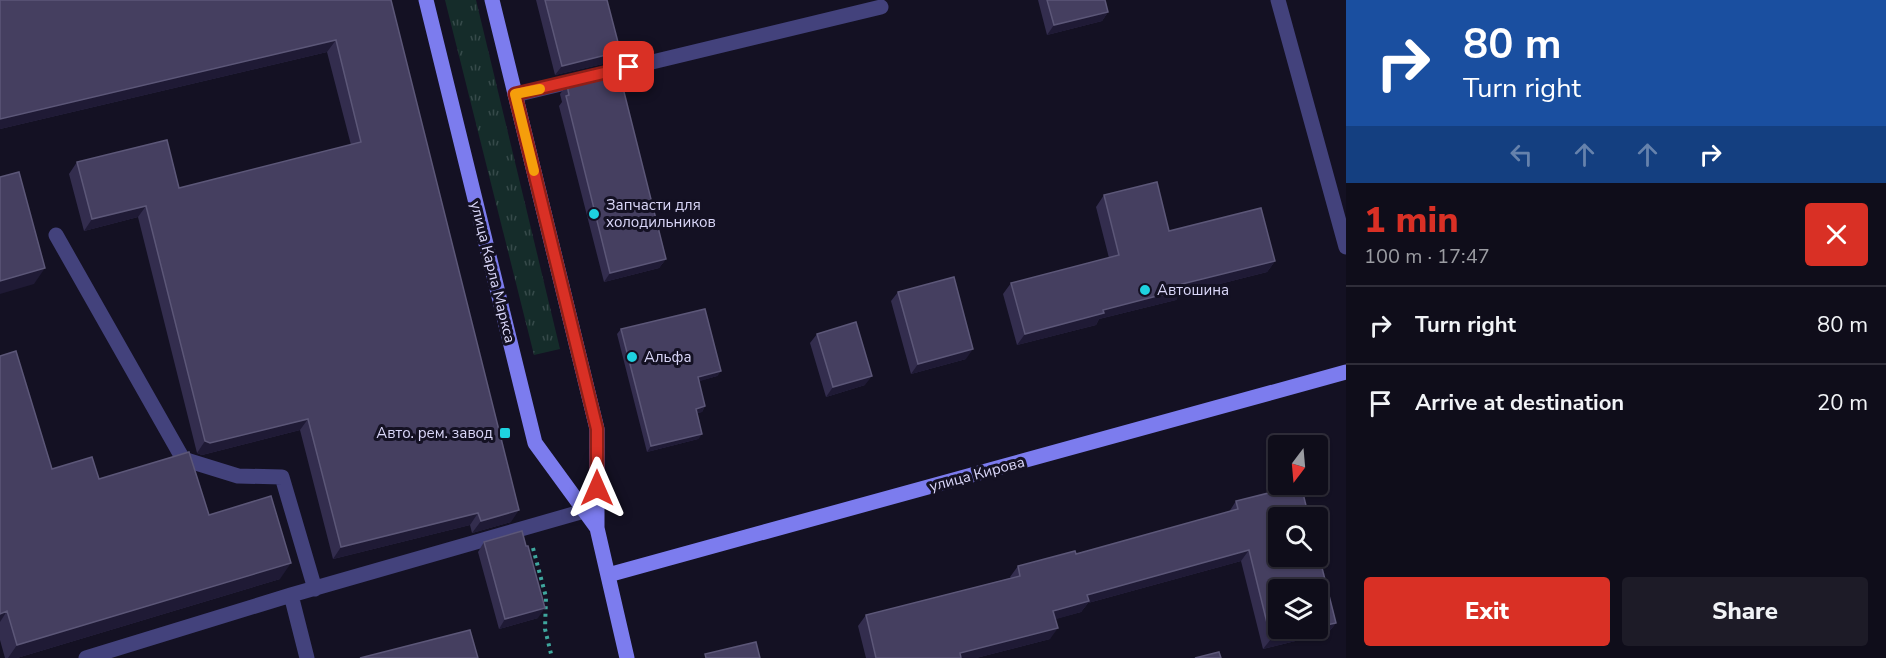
<!DOCTYPE html>
<html lang="en">
<head>
<meta charset="utf-8">
<style>
	body { margin:0; font-family:"Nunito Sans",sans-serif; background:#1d1b27; color:#f1f3f6; height:100vh; display:flex; flex-direction:column; font-size:22px; white-space:nowrap }
	* { box-sizing:border-box; margin:0 }
	p { font-size:20px; color:#9b9ca2 }
	.icon { flex:none; width:33px; height:33px; fill:none; stroke:currentColor; stroke-width:2; stroke-linecap:round; stroke-linejoin:round }
	.map { position:relative; flex:1; overflow:hidden }
	.drawer { display:flex; flex-direction:column; background:#0f0d1a; width:540px }
	.drawer>* { flex:none }
	.banner { background:#1a4fa0; color:#fff; overflow:hidden }
	.needle { width:39px; rotate:196deg }
	.buttons { position:absolute; left:1268px; top:435px; display:grid; gap:12px }
	.buttons a { display:grid; place-items:center; width:60px; height:60px; border-radius:6px; background:#0f0d1a; box-shadow:0 2px 4px #0004,0 0 0 2px #2f2d39; font-size:30px }
	.pin { position:absolute; display:grid; place-items:center; width:51px; height:51px; color:#fff; margin:-26px; border-radius:12px; box-shadow:0 3px 9px #0006 }
	.me { position:absolute; width:66px; margin:-33px; rotate:0deg; stroke-linejoin:round; filter:drop-shadow(0 0 4px #0008) }
	.turn { display:flex; align-items:center; gap:21px; height:126px; padding:0 18px; font-size:27px }
	.turn .icon { width:78px; height:78px; stroke-width:2.5 }
	.turn b { display:block; font-size:42px; line-height:51px }
	.lanes { display:flex; align-items:center; height:57px; padding:0 18px; background:#0003; justify-content:center; gap:30px; direction:ltr }
	.lanes .off { opacity:.35 }
	.round { display:grid; place-items:center; flex:none; width:63px; height:63px; border-radius:6px; background:#1d1b27 }
	.summary { display:flex; align-items:center; justify-content:space-between; height:102px; padding:0 18px }
	h1 { font-size:36px; font-weight:800; line-height:45px; color:#d93025 }
	.button { display:flex; gap:12px; margin-top:auto; padding:12px 18px }
	.button a { flex:1; height:69px; border-radius:6px; background:#d93025; color:#fff; font-size:24px; font-weight:800; line-height:69px; text-align:center }
	.button a+a { background:#1d1b27; color:#f1f3f6 }
	ul { padding:0; list-style:none }
	li { display:flex; align-items:center; gap:18px; height:78px; padding:0 18px; border-top:2px solid #2f2d39 }
	li div { flex:1 }
	li b { display:block; font-size:22px }
	li em { font-style:normal }
	main { display:flex; flex:1; min-height:0 }
	.map>svg:first-child { display:block }
	.grass { fill:url(#grass-tufts) }
	.lines { fill:none; stroke-linecap:round; stroke-linejoin:round }
	.path { stroke:#3fa79e; stroke-width:4; stroke-dasharray:3 4.5; stroke-linecap:butt }
	.service { stroke:#43427c; stroke-width:15 }
	.secondary { stroke:#7c7cee; stroke-width:15 }
	.wall { fill:#332d4e }
	.shaded-wall { fill:#1f1a35 }
	.building { fill:#453f60; stroke:#5c5778; stroke-width:1.5 }
	.route-casing { stroke:#8d1f18; stroke-width:15 }
	.route { stroke:#d93025; stroke-width:10 }
	.slow { stroke:#f59e0b; stroke-width:10 }
	.poi-dot { fill:#1ed2e0; stroke:#141123; stroke-width:2 }
	.labels { text-anchor:middle; dominant-baseline:central; stroke-width:6; stroke-linejoin:round; paint-order:stroke }
	.poi-label { font-size:15px; fill:#dbd8fa; stroke:#141123; text-anchor:start }
	.street-label { font-size:15px; fill:#dbd8fa; stroke:#141123 }
</style>
</head>
<body>
<main>
<div class="map">
<svg width="1346" height="658" viewBox="0 0 1346 658">
	<defs>
		<pattern id="grass-tufts" width="24" height="20" patternUnits="userSpaceOnUse" patternTransform="scale(1.5)"><rect width="24" height="20" fill="#152c2a"/><path d="M3 7l-1-3M5 7V3M7 7l1-3M15 17l-1-3M17 17v-4M19 17l1-3" fill="none" stroke="#364a4a"/></pattern>
	</defs>
	<rect width="100%" height="100%" fill="#141123"/>
	<path class="grass" d="M445,0H476L560,349L534,355Z"/>
	<g class="lines">
		<path class="path" d="M533,548L546,597L545,629L552,658"/>
		<path class="service" d="M1278,0L1346,247
			M515,95L881,7
			M56,235L183,459L238,476L282,477L315,589
			M291,595L307,658
			M86,658L291,595L584,511"/>
		<path class="secondary" d="M426,0L535,443L597,528
			M492,0L597,429V528L627,658
			M608,575L1346,372"/>
	</g>
	<path class="wall" d="M0,0H391L511,522L472,533L470,525L333,559L300,430L202,455L197,453L138,217L84,231L69,174L77,162L179,188L351,145L327,52L0,129Z
		M536,0H607L619,46L607,63L555,75Z
		M1038,0H1105L1108,12L1102,21L1047,35Z
		M567,85L666,259L659,268L604,282L559,106L562,102L560,94Z
		M1104,195L1169,231L1275,261L1267,272L1180,294L1176,300L1099,319L1096,325L1017,345L1003,294L1011,283L1109,258L1096,207Z
		M898,292L966,359L911,374L891,301Z
		M621,329L721,371L717,376L699,381L705,406L702,412L697,413L702,434L698,439L647,452L617,334Z
		M817,334L865,385L826,397L810,343Z
		M0,356L52,469L99,479L209,515L280,579L17,658H5L0,640Z
		M1236,501L1336,623L1328,633L1263,649L1241,561L1088,603L1081,612L1055,619L1050,639L976,658H866L858,626L866,615L1011,578L1010,577L1018,566L1076,554L1229,512Z
		M484,542L538,618L499,629L478,552Z"/>
	<path class="shaded-wall" d="M1108,12L1102,21L1047,35L1054,25Z
		M336,40L327,52L0,129V119Z
		M619,46L607,63L555,75L562,66Z
		M146,206L138,217L84,231L92,219Z
		M666,259L659,268L604,282L610,273Z
		M1275,261L1267,272L1180,294L1176,300L1099,319L1096,325L1017,345L1025,334L1182,284Z
		M45,268L34,284L0,294V281Z
		M973,349L966,359L911,374L918,364Z
		M721,371L717,376L694,383L698,377Z
		M872,376L865,385L826,397L833,387Z
		M705,406L702,412L692,414L696,409Z
		M308,419L300,430L202,455L197,453L205,441Z
		M702,434L698,439L647,452L651,446Z
		M519,510L511,522L472,533L481,521Z
		M478,513L470,525L333,559L341,547Z
		M1249,550L1241,561L1088,603L1081,612L1046,622L1053,611L1087,595Z
		M291,563L280,579L17,658H8L17,645Z
		M545,608L538,618L499,629L505,619Z
		M7,611L0,622V614Z
		M1336,623L1328,633L1263,649L1271,639L1312,628H1317V627Z
		M1058,628L1050,639L976,658H956L960,653Z"/>
	<path class="building" d="M0,0H391L519,510L481,521L478,513L341,547L308,419L210,443L205,441L146,206L92,219L77,162L167,140L179,188L361,142L336,40L0,119Z
		M545,0H607L619,46L613,48L614,53L562,66Z
		M1047,0H1105L1108,12L1054,25Z
		M619,72L666,259L610,273L566,96L569,95L567,85Z
		M19,172L45,268L0,281V177Z
		M1157,182L1169,231L1261,208L1275,261L1182,284L1184,289L1103,310L1104,313L1025,334L1011,283L1119,255L1104,195Z
		M954,277L973,349L918,364L898,292Z
		M705,309L721,371L698,377L705,406L696,409L702,434L651,446L621,329Z
		M856,322L872,376L833,387L817,334Z
		M16,351L52,469L92,457L99,479L189,452L209,515L271,496L291,563L17,645L7,611L0,614V356Z
		M1301,485L1309,518H1278V556H1317V548L1336,623L1317,627V590H1278V628H1312L1271,639L1249,550L1087,595L1089,601L1053,611L1058,628L960,653L961,658H876L866,615L1020,576L1018,566L1075,551L1076,554L1238,509L1236,501Z
		M522,531L526,546H528L545,608L505,619L484,542Z
		M470,630L478,658H360Z
		M756,642L760,658H706L705,654Z
		M1219,652L1221,658H1195Z"/>
	<g class="lines">
		<defs>
			<path id="route" d="M597,488V429L515,94L629,67"/>
		</defs>
		<use href="#route" class="route-casing"/>
		<use href="#route" class="route"/>
		<path class="slow" d="M534,171L515,94L540,89"/>
	</g>
	<g class="poi-dot">
		<circle cx="594" cy="214" r="6"/>
		<circle cx="1145" cy="290" r="6"/>
		<circle cx="632" cy="357" r="6"/>
		<rect x="499" y="427" width="12" height="12" rx="3"/>
	</g>
	<g class="labels">
		<g class="poi-label">
			<text x="606" y="205">Запчасти для<tspan x="606" dy="17">холодильников</tspan></text>
			<text x="1157" y="290">Автошина</text>
			<text x="644" y="357">Альфа</text>
			<text x="493" y="433" text-anchor="end">Авто. рем. завод</text>
		</g>
		<g class="street-label">
			<text transform="translate(493 272) rotate(76)">улица Карла Маркса</text>
			<text transform="translate(977 474) rotate(-15)">улица Кирова</text>
		</g>
	</g>
</svg>
<div class="buttons">
<a><svg class="needle" viewBox="-14 -14 28 28"><path d="M0-13l5 13h-10z" fill="#e53935"/><path d="M0 13l5-13h-10z" fill="#9b9ca2"/></svg></a>
<a><svg class="icon" aria-label="search" viewBox="0 0 24 24"><circle cx="10" cy="10" r="6"/><path d="M15 15l6 6"/></svg></a>
<a><svg class="icon" aria-label="layers" viewBox="0 0 24 24"><path d="M12 4l9 5-9 5-9-5zM3 14l9 5 9-5"/></svg></a>
</div>
<div class="pin" style="left:629px;top:67px;background:#d93025"><svg class="icon" aria-label="arrive" viewBox="0 0 24 24"><path d="M6 21V4h12l-3 4 3 4H6"/></svg></div>
<svg class="me" style="left:597px;top:488px" viewBox="-20 -20 40 40"><path d="M0-17L14 15 0 8-14 15z" fill="#d93025" stroke="#fff" stroke-width="4"/></svg>
</div>
<section class="drawer">
<div class="banner">
<div class="turn"><svg class="icon" aria-label="right" viewBox="0 0 24 24"><path d="M7 20v-9h11M14 6l5 5-5 5"/></svg><div><b>80 m</b>Turn right</div></div>
<div class="lanes"><svg class="icon off" aria-label="left" viewBox="0 0 24 24"><path d="M17 20v-9H6M10 6l-5 5 5 5"/></svg><svg class="icon off" aria-label="ahead" viewBox="0 0 24 24"><path d="M12 20V5M6 11l6-6 6 6"/></svg><svg class="icon off" aria-label="ahead" viewBox="0 0 24 24"><path d="M12 20V5M6 11l6-6 6 6"/></svg><svg class="icon" aria-label="right" viewBox="0 0 24 24"><path d="M7 20v-9h11M14 6l5 5-5 5"/></svg></div>
</div>
<div class="summary"><div><h1>1 min</h1><p>100 m · 17:47</p></div><a class="round" style="background:#d93025;color:#fff"><svg class="icon" aria-label="close" viewBox="0 0 24 24"><path d="M6 6l12 12M18 6L6 18"/></svg></a></div>
<ul>
<li><svg class="icon" aria-label="right" viewBox="0 0 24 24"><path d="M7 20v-9h11M14 6l5 5-5 5"/></svg><div><b>Turn right</b></div><em>80 m</em></li>
<li><svg class="icon" aria-label="arrive" viewBox="0 0 24 24"><path d="M6 21V4h12l-3 4 3 4H6"/></svg><div><b>Arrive at destination</b></div><em>20 m</em></li>
</ul>
<div class="button"><a>Exit</a><a>Share</a></div>
</section>
</main>
</body>
</html>
